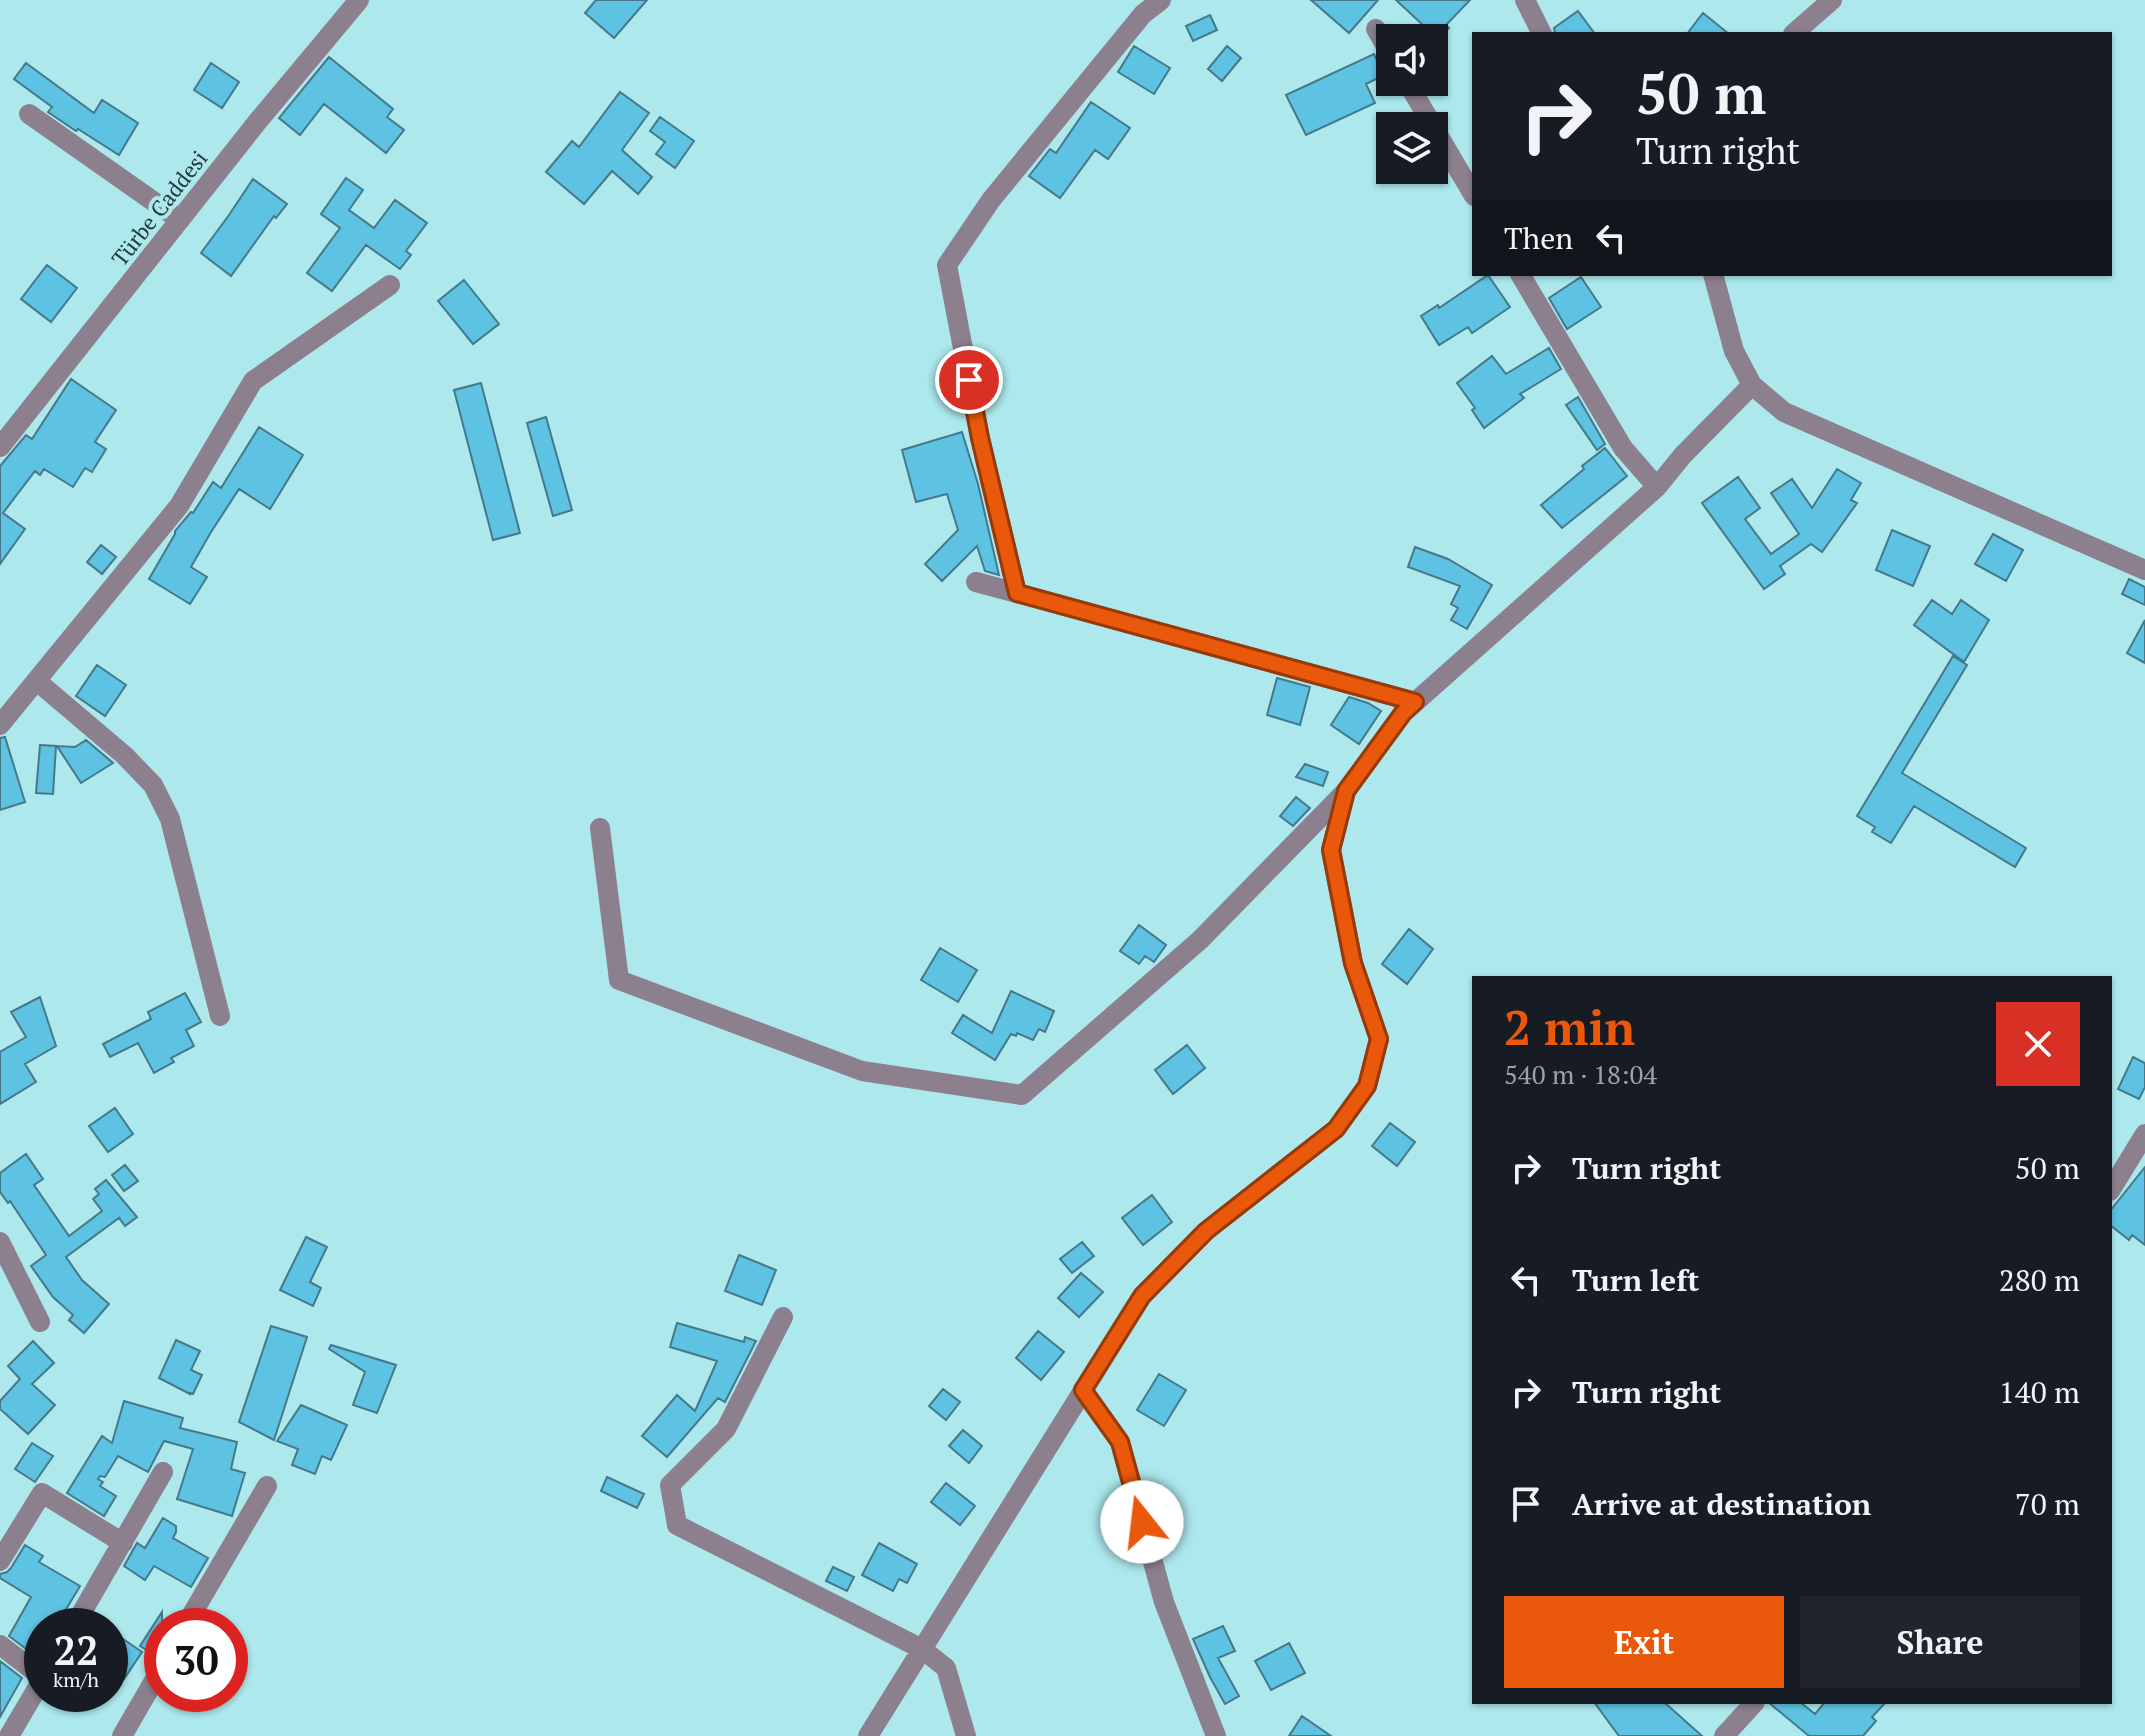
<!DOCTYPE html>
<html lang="en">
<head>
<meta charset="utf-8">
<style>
	body { margin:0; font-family:"PT Serif",serif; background:#20242c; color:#f1f3f6; height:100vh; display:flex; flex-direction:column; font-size:30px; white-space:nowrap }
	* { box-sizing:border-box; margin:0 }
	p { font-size:26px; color:#9ea1a6 }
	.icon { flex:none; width:44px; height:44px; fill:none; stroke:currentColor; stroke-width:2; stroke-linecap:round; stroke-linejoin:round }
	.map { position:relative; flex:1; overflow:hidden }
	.details { position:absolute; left:1472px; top:976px; width:640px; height:728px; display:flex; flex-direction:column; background:#171b24; border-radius:0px; box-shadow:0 2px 6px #0004 }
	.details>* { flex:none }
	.hud { position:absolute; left:1472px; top:32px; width:640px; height:244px; border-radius:0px; box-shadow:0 2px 6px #0004; background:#171b24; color:#f1f3f6; overflow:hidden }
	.tools { position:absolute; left:1376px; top:24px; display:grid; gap:16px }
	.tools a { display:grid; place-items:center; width:72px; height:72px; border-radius:0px; background:#171b24; box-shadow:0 2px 6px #0004; font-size:40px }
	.speed { position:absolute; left:24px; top:1608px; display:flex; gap:16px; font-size:40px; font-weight:700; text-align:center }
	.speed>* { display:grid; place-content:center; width:104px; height:104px; border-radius:50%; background:#171b24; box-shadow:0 2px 6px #0004; line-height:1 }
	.speed small { font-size:20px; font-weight:400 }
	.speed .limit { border:12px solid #d22; background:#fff; color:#111 }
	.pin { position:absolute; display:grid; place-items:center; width:68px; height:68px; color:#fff; margin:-34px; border:4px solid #fff; border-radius:50%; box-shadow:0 2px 8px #0007 }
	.me { position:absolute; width:88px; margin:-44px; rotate:344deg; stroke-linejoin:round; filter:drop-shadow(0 0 6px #0008) }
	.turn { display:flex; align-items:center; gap:28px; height:168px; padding:0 32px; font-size:36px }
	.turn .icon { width:104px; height:104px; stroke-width:2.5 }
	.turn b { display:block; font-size:56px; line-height:68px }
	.then { display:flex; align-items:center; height:76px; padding:0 32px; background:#0003; gap:16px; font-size:30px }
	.round { display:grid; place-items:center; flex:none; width:84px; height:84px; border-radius:0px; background:#20242c }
	.overview { display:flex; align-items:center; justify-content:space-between; height:136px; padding:0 32px }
	h1 { font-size:48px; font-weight:700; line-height:60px; color:#ea580c }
	.cta { display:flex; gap:16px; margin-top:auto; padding:16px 32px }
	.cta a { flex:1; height:92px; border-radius:0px; background:#ea580c; color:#fff; font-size:32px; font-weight:700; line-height:92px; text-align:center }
	.cta a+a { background:#20242c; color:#f1f3f6 }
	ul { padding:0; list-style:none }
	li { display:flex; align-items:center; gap:24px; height:112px; padding:0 32px }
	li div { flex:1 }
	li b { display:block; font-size:30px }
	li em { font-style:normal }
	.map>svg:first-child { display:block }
	.building { fill:#5ec2e2; stroke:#45798a; stroke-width:2 }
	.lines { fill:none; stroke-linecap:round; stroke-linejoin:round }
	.minor { stroke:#8c7f8e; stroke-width:20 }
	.route-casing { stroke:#983908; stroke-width:20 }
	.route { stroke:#ea580c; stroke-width:14 }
	.labels { text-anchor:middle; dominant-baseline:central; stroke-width:8; stroke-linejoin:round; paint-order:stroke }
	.street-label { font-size:22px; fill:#233c3d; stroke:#ace8ec }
</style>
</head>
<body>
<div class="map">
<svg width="2145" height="1736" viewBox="0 0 2145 1736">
	<rect width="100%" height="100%" fill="#ace8ec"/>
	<path class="building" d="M596,0H647L614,38L585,13Z
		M1311,0H1378L1349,33Z
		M1396,0H1470L1446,25L1449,28L1438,39Z
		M1578,11L1595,34H1555L1554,28Z
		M1703,13L1729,34H1687Z
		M1210,15L1217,30L1193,41L1186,26Z
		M1134,46L1170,68L1154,94L1118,72Z
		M1227,46L1241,58L1222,81L1208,69Z
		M1374,54L1384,75L1366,84L1375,103L1306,135L1286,95Z
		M329,57L393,109L387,117L404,130L386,153L324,104L300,135L279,118Z
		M26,63L94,113L102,100L138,123L119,155L78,129L76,131L48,112L52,107L14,79Z
		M211,63L239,82L222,108L194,90Z
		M620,92L649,113L622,150L652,177L638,194L612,171L584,204L546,172L572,141L579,147Z
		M1091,102L1130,128L1108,159L1095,150L1060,198L1029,176L1050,149L1056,153Z
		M660,117L694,141L675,168L656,154L665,142L650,131Z
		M346,178L363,190L349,210L374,228L395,200L427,223L406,251L411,255L400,269L366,245L332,291L307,273L340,228L321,214Z
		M253,179L287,204L276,218L274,216L231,276L201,253L229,215Z
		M47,265L77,288L51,322L21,299Z
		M1488,275L1510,307L1472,333L1468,327L1439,345L1421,316L1438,305L1439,308Z
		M1581,277L1601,307L1567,329L1549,298Z
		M464,280L499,324L473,344L438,301Z
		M1549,348L1561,369L1520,394L1524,398L1484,428L1472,410L1475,408L1457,383L1492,356L1506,374Z
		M71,379L116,410L95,442L106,449L92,472L85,468L73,487L44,469L40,475L35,471L3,513L25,529L0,564V466L26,435L32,439Z
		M481,383L520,533L493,540L454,390Z
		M1578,397L1605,444L1597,450L1566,405Z
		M546,417L572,510L553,516L527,423Z
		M259,427L303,455L270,509L239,489L211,532L191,567L207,577L190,604L149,579L175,534V531L191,512L193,513L213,482L221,488Z
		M962,432L978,484L999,575L985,571L977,546L942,581L925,564L958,530L947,494L916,502L902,450Z
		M1605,448L1627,476L1562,528L1541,505L1584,469L1582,466Z
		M1837,469L1861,483L1851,500L1857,503L1822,552L1811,544L1780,566L1785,574L1764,589L1702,503L1738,477L1760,508L1745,519L1771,554L1799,534L1771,493L1792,479L1812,508Z
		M1892,530L1930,546L1913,586L1876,570Z
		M1993,534L2023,550L2006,581L1975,564Z
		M101,545L116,557L102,574L87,562Z
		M1415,547L1448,559L1492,585L1467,629L1451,620L1458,608L1451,604L1460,586L1408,567Z
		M2129,579L2145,587V605L2122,594Z
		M1932,600L1952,614L1961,600L1989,620L1964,662L1914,625Z
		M2145,620V663L2127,653Z
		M1953,656L1967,665L1902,773L2026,848L2015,867L1914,806L1891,843L1872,832L1875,827L1857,816Z
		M97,665L126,685L105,716L76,696Z
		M1277,678L1310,687L1300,725L1267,715Z
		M1349,697L1368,703L1381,711L1359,744L1331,725Z
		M5,737L25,802L0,810V738Z
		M86,740L113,763L81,783L57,746L75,747Z
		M40,745L56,746L53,794L36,793Z
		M1305,764L1328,772L1323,786L1296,777Z
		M1296,797L1310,808L1293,826L1280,816Z
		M1139,925L1166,945L1154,962L1145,956L1139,964L1120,951Z
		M1409,929L1433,949L1407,984L1382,964Z
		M940,948L977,970L958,1002L921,980Z
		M1011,991L1054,1011L1045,1032L1039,1029L1033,1040L1017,1033L1016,1036L1011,1034L995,1060L952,1033L963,1015L992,1033Z
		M185,993L201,1022L186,1030L194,1046L171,1058L174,1062L154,1073L138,1043L110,1057L103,1044L151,1019L148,1012Z
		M40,997L56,1046L25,1064L36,1082L0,1104V1052L26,1037L11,1012Z
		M1187,1045L1205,1068L1173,1094L1155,1070Z
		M2133,1057L2145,1063V1087L2139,1099L2118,1089Z
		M115,1108L133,1134L108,1152L89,1126Z
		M1390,1123L1415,1142L1397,1166L1372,1146Z
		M26,1154L43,1179L34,1185L69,1236L102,1211L93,1199L99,1194L95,1189L106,1180L137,1217L125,1226L119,1218L66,1257L82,1280L109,1304L84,1333L69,1320L73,1315L53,1297L31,1266L46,1255L10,1201L8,1203L0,1192V1173Z
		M125,1165L138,1181L124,1191L112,1175Z
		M2145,1167V1245L2132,1235L2129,1240L2110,1225V1211Z
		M1152,1195L1172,1222L1143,1245L1122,1218Z
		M306,1237L327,1247L310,1282L321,1288L313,1306L280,1290Z
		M1082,1242L1094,1256L1072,1273L1060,1259Z
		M739,1255L776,1270L762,1305L725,1291Z
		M1081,1273L1103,1292L1079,1317L1058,1298Z
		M677,1323L744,1342L745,1337L756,1341L725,1402L718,1398L667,1457L642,1436L677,1395L695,1411L717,1361L670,1347Z
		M271,1326L307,1337L274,1440L239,1422Z
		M1038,1331L1064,1352L1041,1380L1016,1358Z
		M176,1340L200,1351L191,1370L202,1375L193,1394L190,1393V1394L159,1378Z
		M33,1341L54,1363L32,1384L55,1405L28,1434L0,1409V1401L20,1379L8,1366Z
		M331,1345L396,1365L377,1413L353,1405L365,1372L329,1349Z
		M1159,1374L1186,1390L1164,1426L1137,1410Z
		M943,1389L960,1402L946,1420L929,1406Z
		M124,1401L183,1418L180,1428L237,1442L231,1469L245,1473L232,1516L177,1499L193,1449L164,1441L148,1472L118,1456L105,1477L100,1476L98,1479L103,1482L100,1486L116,1496L104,1516L67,1493L102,1436L112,1443Z
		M301,1405L347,1425L331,1460L322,1456L315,1474L292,1465L298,1449L277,1441Z
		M963,1430L982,1446L969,1463L949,1446Z
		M32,1443L53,1456L35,1482L15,1469Z
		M607,1477L644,1494L637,1508L601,1491Z
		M946,1483L975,1506L960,1525L931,1502Z
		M163,1518L176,1526V1532L173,1538L208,1558L191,1587L154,1566L145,1580L124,1566L137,1543L145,1548Z
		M879,1543L917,1564L907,1583L899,1579L893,1591L862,1575Z
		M25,1545L43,1556L39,1562L80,1586L56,1626H42V1661L9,1636L31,1597L0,1578V1574L7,1572L11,1568Z
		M833,1567L854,1577L847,1591L826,1581Z
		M162,1612V1643L154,1655L140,1646Z
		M1223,1626L1235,1651L1218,1658L1239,1696L1225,1704L1210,1677L1193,1639Z
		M110,1630L142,1652L124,1679L110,1669Z
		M1289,1643L1305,1673L1271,1690L1255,1661Z
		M0,1661L22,1678L0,1717Z
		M1594,1702H1664L1702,1736H1619Z
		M1768,1702H1800L1815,1714L1825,1702H1886L1872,1717L1876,1721L1863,1736H1809Z
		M1302,1716L1331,1736H1289Z"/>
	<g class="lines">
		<path class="minor" d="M1525,0L1542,34
			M1376,29L1390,53
			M1793,34L1832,0
			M1407,82L1433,126
			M29,114L180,220
			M1434,128L1474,196
			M1520,274L1623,448L1657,487
			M1752,385L1784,412L2145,570
			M0,447L258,121L359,0
			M976,582L1415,702
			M1017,593L980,438L947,265L991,200L1143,14L1161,0
			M38,682L124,755L153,785L170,819L220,1016
			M0,725L179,506L253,381L390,285
			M600,828L619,980L862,1071L1022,1095L1200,940L1346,791
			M2110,1191L2145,1134
			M0,1242L40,1322
			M783,1317L726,1429L670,1485L677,1525L922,1649L946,1668L966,1736
			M1083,1390L1120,1442L1164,1602L1216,1736
			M0,1561L42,1493L123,1543
			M74,1626L163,1472
			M185,1626L267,1486
			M0,1645L42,1677
			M9,1736L42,1680
			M122,1736L162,1667
			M868,1736L1142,1296L1206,1231L1336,1129L1367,1086L1379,1039L1353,963L1331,850L1346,791L1403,713L1657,487L1683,455L1752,385L1734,351L1713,274
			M1724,1736L1755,1702"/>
	</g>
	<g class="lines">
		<defs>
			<path id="route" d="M969,380L980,438L1017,593L1415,702L1403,713L1346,791L1331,850L1353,963L1379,1039L1367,1086L1336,1129L1206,1231L1142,1296L1083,1390L1120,1442L1142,1522"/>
		</defs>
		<use href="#route" class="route-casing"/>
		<use href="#route" class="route"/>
	</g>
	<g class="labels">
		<g class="street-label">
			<text transform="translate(159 208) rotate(-52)">Türbe Caddesi</text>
		</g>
	</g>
</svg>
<div class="tools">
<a><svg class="icon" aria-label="sound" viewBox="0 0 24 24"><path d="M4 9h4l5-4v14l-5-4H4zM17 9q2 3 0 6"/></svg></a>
<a><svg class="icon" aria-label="layers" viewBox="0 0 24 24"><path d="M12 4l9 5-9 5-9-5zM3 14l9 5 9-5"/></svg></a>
</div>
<div class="speed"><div>22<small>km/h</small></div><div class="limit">30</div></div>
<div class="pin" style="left:969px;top:380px;background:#d93025"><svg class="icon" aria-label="arrive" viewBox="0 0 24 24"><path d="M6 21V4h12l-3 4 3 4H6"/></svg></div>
<svg class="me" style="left:1142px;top:1522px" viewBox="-20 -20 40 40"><circle r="19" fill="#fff"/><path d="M0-13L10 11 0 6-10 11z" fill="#ea580c"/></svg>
<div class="hud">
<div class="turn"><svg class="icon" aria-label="right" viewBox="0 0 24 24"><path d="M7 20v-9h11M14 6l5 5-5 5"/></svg><div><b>50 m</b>Turn right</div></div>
<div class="then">Then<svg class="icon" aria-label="left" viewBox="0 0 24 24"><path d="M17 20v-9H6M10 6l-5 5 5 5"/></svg></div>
</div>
<section class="details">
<div class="overview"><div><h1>2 min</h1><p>540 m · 18:04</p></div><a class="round" style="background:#d93025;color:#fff"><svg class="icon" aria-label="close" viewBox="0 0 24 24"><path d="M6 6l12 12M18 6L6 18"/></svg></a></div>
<ul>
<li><svg class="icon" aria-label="right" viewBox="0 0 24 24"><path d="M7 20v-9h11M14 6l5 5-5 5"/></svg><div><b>Turn right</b></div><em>50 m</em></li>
<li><svg class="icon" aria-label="left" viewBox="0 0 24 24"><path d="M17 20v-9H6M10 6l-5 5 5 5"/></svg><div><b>Turn left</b></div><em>280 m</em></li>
<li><svg class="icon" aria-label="right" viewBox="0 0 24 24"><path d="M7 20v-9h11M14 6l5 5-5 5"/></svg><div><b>Turn right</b></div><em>140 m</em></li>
<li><svg class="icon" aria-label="arrive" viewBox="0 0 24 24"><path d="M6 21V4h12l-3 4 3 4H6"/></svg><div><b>Arrive at destination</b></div><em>70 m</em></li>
</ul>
<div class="cta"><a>Exit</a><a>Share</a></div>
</section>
</div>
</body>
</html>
